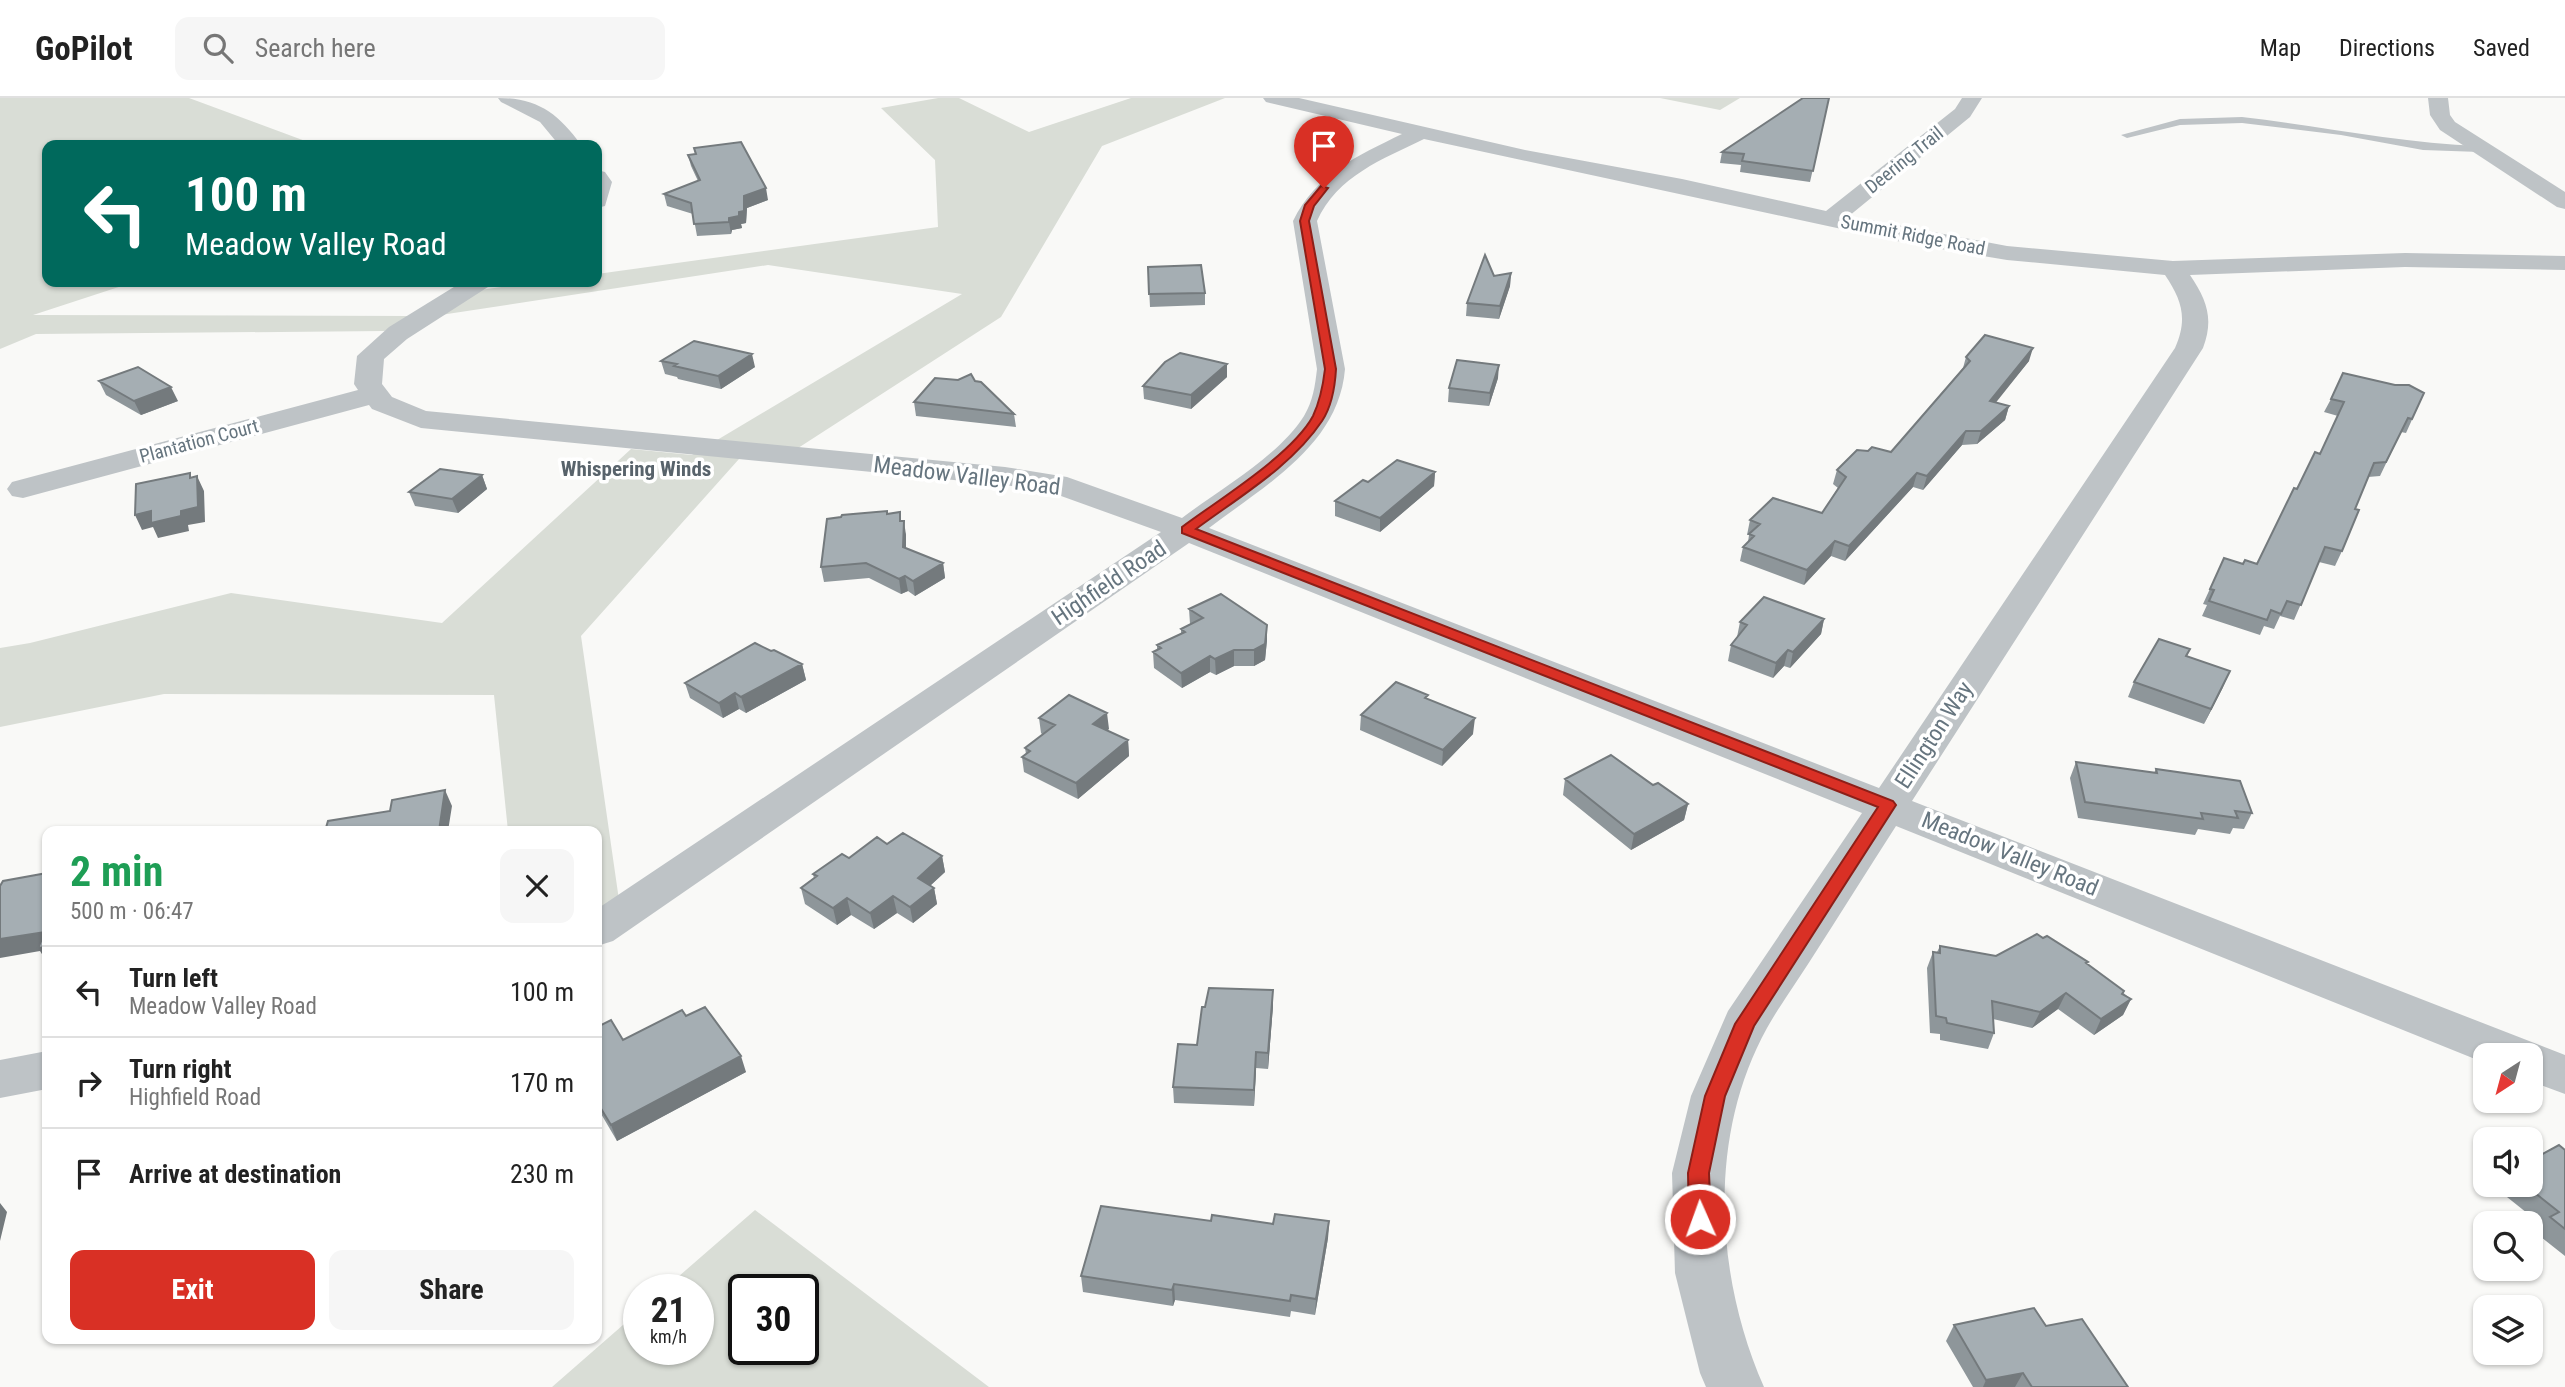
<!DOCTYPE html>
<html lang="en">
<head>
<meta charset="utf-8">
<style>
	body { margin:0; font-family:"Roboto Condensed",sans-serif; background:#f6f6f6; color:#222; height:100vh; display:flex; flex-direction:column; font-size:26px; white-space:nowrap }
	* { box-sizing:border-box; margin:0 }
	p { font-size:23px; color:#767676 }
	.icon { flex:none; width:38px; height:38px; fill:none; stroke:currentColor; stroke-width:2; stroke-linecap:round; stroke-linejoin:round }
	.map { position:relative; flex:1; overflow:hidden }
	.panel { position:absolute; left:42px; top:728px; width:560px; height:518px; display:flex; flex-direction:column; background:#fff; border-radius:14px; box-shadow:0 2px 5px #0004 }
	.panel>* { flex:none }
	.top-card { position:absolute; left:42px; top:42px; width:560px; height:147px; border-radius:14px; box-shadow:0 2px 5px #0004; background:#00695c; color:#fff; overflow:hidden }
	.needle { width:46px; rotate:216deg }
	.fabs { position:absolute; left:2473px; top:945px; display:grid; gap:14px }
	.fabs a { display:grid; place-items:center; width:70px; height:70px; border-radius:14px; background:#fff; box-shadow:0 2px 5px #0004; font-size:35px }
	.speed { position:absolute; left:623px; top:1176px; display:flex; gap:14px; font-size:35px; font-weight:700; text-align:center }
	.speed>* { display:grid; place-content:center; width:91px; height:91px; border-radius:50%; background:#fff; box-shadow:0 2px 5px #0004; line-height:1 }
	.speed small { font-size:18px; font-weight:400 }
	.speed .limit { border:4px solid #111; border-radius:10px; background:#fff; color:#111 }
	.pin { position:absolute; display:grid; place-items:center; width:60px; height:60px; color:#fff; margin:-72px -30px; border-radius:50% 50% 50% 0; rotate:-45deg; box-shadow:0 0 7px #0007 }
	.pin .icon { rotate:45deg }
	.me { position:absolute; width:77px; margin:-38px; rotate:358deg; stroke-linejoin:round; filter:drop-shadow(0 0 5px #0008) }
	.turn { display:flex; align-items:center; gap:24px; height:147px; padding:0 28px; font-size:32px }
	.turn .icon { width:91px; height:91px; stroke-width:2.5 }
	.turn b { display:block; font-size:49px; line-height:60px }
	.round { display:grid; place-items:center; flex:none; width:74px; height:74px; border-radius:14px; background:#f6f6f6 }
	.headline { display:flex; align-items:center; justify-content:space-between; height:119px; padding:0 28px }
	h1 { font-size:42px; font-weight:700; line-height:52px; color:#1e9e55 }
	.primary-button { display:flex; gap:14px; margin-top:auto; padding:14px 28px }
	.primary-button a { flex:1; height:80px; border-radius:14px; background:#d93025; color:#fff; font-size:28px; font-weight:700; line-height:80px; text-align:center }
	.primary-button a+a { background:#f6f6f6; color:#222 }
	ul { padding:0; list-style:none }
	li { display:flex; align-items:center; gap:21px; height:91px; padding:0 28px; border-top:2px solid #e0e0e0 }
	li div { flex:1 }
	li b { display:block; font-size:26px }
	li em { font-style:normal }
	header { display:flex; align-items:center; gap:42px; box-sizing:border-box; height:98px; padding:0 35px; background:#fff; border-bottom:2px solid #e0e0e0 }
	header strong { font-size:33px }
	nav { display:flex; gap:38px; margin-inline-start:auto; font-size:24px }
	.search { width:490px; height:63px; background:#f6f6f6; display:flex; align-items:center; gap:18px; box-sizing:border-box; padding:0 24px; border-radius:14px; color:#767676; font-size:26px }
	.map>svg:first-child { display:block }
	.green { fill:#d9ddd6; fill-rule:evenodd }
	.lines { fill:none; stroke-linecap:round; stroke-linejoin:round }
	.lane { fill:#bec3c6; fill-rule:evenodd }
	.street { fill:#bec3c6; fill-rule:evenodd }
	.wall { fill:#8e969a }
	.shaded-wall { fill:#747a7d }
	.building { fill:#a5aeb3; stroke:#747a7d; stroke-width:2 }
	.route { fill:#d93025; stroke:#8d1f18; stroke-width:2 }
	.labels { text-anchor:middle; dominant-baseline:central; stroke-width:7; stroke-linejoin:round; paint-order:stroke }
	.far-street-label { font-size:19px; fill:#66757f; stroke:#fff }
	.far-neighbourhood-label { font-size:21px; font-weight:bold; fill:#58636b; stroke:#fff }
	.street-label { font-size:23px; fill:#66757f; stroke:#fff }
</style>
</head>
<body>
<header>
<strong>GoPilot</strong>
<div class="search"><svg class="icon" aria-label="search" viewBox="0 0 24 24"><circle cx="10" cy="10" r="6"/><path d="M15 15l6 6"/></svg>Search here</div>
<nav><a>Map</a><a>Directions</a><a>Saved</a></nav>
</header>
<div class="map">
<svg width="2565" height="1289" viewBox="0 0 2565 1289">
	<rect width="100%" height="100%" fill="#f9f9f7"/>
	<path class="green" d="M0,0H189L316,47H47V184H134L33,217L409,218L385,233L36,236L0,251Z
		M938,0H959L1029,34L1131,0H1225L1102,48L1001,219L795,352L755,348L739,361L581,538L619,802L597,817V733H508L494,597L164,596L0,629V550L30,545L231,495L442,525L631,351L692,357L962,196L768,167L434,218L473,193L537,184H597V176L938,129L935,62L881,10Z
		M1660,0H1740L1720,12Z
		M755,1112L989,1289H552L639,1213V1251H698V1192H663ZM744,1192H803V1251H744Z"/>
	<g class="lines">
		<path class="lane" d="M2242,19C2321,28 2400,45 2480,48L2486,51L2480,54L2423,52L2341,37L2242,25L2180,27L2127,40L2121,37L2180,21Z"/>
		<path class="street" d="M498,0C537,0 558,15 581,47H559L540,24L501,4Z
			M1263,0H1299L1525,52L1682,81L1826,113L1955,11L1962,0H1982L1970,19L1849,118L2007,148L2173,163L2405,155L2565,158V172L2405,169L2190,177C2207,202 2214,221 2203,250L1912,703L2565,957V996L2530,983V957H2485V965L1896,728C1867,773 1839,818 1810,863C1796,885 1780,907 1767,930C1707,1038 1715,1178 1764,1289H1706L1700,1275L1675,1175L1672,1075L1691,998L1728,913L1862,715L1189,445L613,843L597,848V811L1161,434L1050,394L1005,387L421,330L372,311L369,307L23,400L12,398L7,391L12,384L358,292L354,286L357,258L389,229L462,184H491L488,189L407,241L384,261L382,286L392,299L426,313L1005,369L1067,379L1182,420C1220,391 1278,359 1304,318C1313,303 1315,288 1317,271L1293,123C1316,76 1357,58 1402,36L1266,4ZM1424,41L1911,146L2007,162L2165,177C2182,202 2188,221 2175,250L1879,690L1209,430C1264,388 1339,347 1345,271L1317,123C1337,78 1383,61 1424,41Z
			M2428,0H2448L2450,17L2455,24L2565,94V111L2557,109L2440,32L2430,17Z
			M597,72L605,74L612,84L605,108L597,110Z
			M47,953V991L0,1000V962Z"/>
	</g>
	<path class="wall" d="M1829,0L1810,84L1740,74L1741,67L1720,65L1722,54Z
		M694,50L768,102L747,110L746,125L741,126L742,130L732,132L731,136L697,138L693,116L667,108L664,96L698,83L691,68L688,57L695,56Z
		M1148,169L1205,195V207L1150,209Z
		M1511,175L1510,188L1499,221L1466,218L1467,205L1494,178Z
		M1966,259L2029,263L1995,304L2009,308L2005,322L1977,346L1962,347L1923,392L1913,389L1845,463L1831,458L1804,487L1740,463L1743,449L1748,444L1749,437H1747L1750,422L1822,415L1838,390L1833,386L1837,372L1891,354L1963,270Z
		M661,263L755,269L721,291L678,281L677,279L665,276Z
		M1227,279L1191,311L1144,301L1143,288Z
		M1498,280L1489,308L1448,304L1449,290Z
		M958,282L975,283L1014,316L1016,329L916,318L914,304Z
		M99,283L178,303L141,317L106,297Z
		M2424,295L2406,335L2401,334L2380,378L2368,379L2355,411L2342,453L2335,468L2319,464L2294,522L2280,518L2274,531L2264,528L2260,537L2202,518L2207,507L2203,506L2224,460L2243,466H2257L2297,391L2320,356L2338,318L2324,314L2331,301Z
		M1435,374L1434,388L1380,434L1335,418V403L1368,384Z
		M482,377L487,391L458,415L415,408L409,394Z
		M900,414L901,423L906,437V450L943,465L945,480L915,498L908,493L901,496L869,480L824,484L821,469L887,416Z
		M1189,511L1267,527V542L1265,562L1254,568H1234L1216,577L1210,574L1182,590L1154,570L1153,554L1157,552V547L1181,536V531L1190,526Z
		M1824,521L1821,536L1790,570L1784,568L1773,580L1728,563L1731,547L1737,539L1740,524Z
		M2190,551L2187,558L2223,589L2204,626L2128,599L2134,584Z
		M771,553L802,566L806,582L746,615L739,611L723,620L690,600L685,585Z
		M1361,617L1473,636L1442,668L1360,632Z
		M1039,620L1109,631L1106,632L1128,642L1129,658L1078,701L1024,674L1022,659L1026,656L1025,650L1043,637L1041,635Z
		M2076,664L2154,675L2156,671L2252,715L2244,731L2233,730L2230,736L2198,731L2195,737L2078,720L2070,680Z
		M1565,681L1653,687L1688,706L1684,722L1631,752L1563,697Z
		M887,746L942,758L945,774L930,788L934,790L937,806L913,825L897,815L874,831L851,817L837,827L805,806L801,790L814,780L813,776L849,760Z
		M2043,840L2088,864L2087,866L2131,901L2123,917L2094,937L2058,911L2032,930L1993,921L1994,935L1988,951L1940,942V936L1930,935L1927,870L1933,854H1937L1940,848L1996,858Z
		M1273,892V908L1268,971L1256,970L1254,1008L1174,1005L1173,989L1197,947L1205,909Z
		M686,918L746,974L617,1043L597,1009V929L623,942Z
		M2565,1052V1158L2536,1135L2542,1127L2497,1091L2500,1087H2530Z
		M1211,1123L1273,1126L1329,1123L1328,1140L1315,1217L1291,1213L1290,1219L1175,1202L1173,1208L1083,1194L1081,1178Z
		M1954,1227L2046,1228L2128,1289H1973L1946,1243Z"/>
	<path class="shaded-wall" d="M766,90L768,102L747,110L746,125L741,126L742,130L732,132L731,136L729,124V120L739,114L744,98Z
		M1511,175L1510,188L1499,221L1500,208Z
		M2033,250L2029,263L1986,317L1990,303Z
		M752,256L755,269L721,291L718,278Z
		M1227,266V279L1191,311V297Z
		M1499,267L1498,280L1489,308L1490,295Z
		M171,289L178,303L141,317L134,303Z
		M2009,308L2005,322L1977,346L1981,333Z
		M1966,333L1962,347L1923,392L1927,378Z
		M1435,374L1434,388L1380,434V420Z
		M1917,375L1913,389L1845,463L1849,448Z
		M482,377L487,391L458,415L452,401Z
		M197,378L204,393L205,424L188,427L189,433L158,440L153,429L142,432L135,417L151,413H181Z
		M904,423L906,437V464L903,449Z
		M1835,443L1831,458L1804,487L1807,472Z
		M943,465L945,480L915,498L913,483Z
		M905,478L908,493L901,496L899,481Z
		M1824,521L1821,536L1790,570L1793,554Z
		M1267,527V542L1265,562L1254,568V552Z
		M1234,552V568L1216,577L1215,561Z
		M1788,552L1784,568L1773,580L1776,565Z
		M1210,558V574L1182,590L1181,575Z
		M802,566L806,582L746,615L741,599Z
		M2230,573L2223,589L2204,626L2211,611Z
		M735,595L739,611L723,620L719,605Z
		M1107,615L1109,631L1095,642L1093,626Z
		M1475,620L1473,636L1442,668L1443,652Z
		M1128,642L1129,658L1078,701L1076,685Z
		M445,692L452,708L448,733H439Z
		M1688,706L1684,722L1631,752L1634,736Z
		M942,758L945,774L921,796L918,780Z
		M934,790L937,806L913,825L910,809Z
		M893,798L897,815L874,831L870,815Z
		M847,800L851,817L837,827L833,810Z
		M45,834L47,837V864L40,853L0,860V838Z
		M1273,892V908L1268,971V955Z
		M2066,895L2058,911L2032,930L2040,914Z
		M2131,901L2123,917L2094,937L2101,921Z
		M1256,954V970L1254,1008V992Z
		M741,958L746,974L617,1043L611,1027Z
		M0,1105L7,1114L0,1143Z
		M1329,1123L1328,1140L1315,1217L1316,1201Z
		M1174,1186L1175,1202L1173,1208L1172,1192Z
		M2023,1275L2015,1289H1983L1986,1282Z"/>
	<path class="building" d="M1803,0H1829L1813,73L1742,63L1744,56L1722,54Z
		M741,44L766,90L744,98V113L739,114V118L729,120V124L694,126L691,105L664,96L700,82L688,57L696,56L694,50Z
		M1485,157L1494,178L1511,175L1500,208L1467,205Z
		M1201,167L1205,195L1149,196L1148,169Z
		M1985,237L2033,250L1990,303L2009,308L1981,333H1966L1927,378L1917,375L1849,448L1835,443L1807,472L1743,449L1754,438L1749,436L1760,426L1750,422L1773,400L1822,415L1846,379L1837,372L1857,352L1868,353L1872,349L1891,354L1970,263L1966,259Z
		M694,243L752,256L718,278L674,268L677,266L661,263Z
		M1180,255L1227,266L1191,297L1143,288L1165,264Z
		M1457,262L1499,267L1490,295L1449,290Z
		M138,269L171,289L134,303L99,283Z
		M2343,275L2395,287H2409L2424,295L2412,321L2408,320L2386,364L2374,365L2355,411L2359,412L2342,453L2325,449L2301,507L2287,503L2281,516L2271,512L2267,522L2209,503L2214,492L2210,491L2224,460L2243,466L2245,462L2257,466L2294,390L2297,391L2315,354L2320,356L2344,304L2331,301Z
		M971,276L975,283L981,284L1014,316L914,304L935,280L958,282Z
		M1397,362L1435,374L1380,420L1335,403L1363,382L1368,384Z
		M440,371L482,377L452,401L409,394Z
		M190,375V380L197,378L198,409L181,413V418L151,425V413L135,417L136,386Z
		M887,413V416L900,414V423H904L903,449L943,465L913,483L905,478L899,481L866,465L821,469L827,421L841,419L842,417Z
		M1221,496L1267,527L1265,546L1254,552H1234L1215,561L1210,558L1181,575L1153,554L1161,550L1157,547L1185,534L1181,531L1203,520L1189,511Z
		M1764,499L1824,521L1793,554L1788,552L1776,565L1731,547L1747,527L1740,524Z
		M2159,541L2190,551L2186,558L2230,573L2211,611L2134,584Z
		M755,545L771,553L774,552L802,566L741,599L735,595L719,605L685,585Z
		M1396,584L1428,597L1425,600L1475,620L1443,652L1361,617Z
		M1069,597L1107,615L1093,626L1128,642L1076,685L1022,659L1030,653L1025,650L1055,627L1039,620Z
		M1611,657L1653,687L1658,685L1688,706L1634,736L1565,681Z
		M2076,664L2157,675L2156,671L2240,683L2252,715L2235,713L2238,720L2201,715L2203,721L2085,704Z
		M445,692L439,733H325L328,723L390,713L392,702Z
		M903,735L942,758L918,780L934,790L910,809L893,798L870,815L847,800L833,810L801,790L817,778L813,776L842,756L849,760L877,739L887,746Z
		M47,775V849L38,850L45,834L0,841V788L3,783Z
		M2037,836L2043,840L2047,838L2088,864L2086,865L2124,893L2122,896L2131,901L2101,921L2066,895L2040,914L1992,903L1994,935L1947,925L1946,920L1936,918L1933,854L1940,855V848L1996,858Z
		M1209,890L1273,892L1268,955L1256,954L1254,992L1173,989L1178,946L1197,947L1202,909H1205Z
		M705,909L741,958L611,1027L597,1004V929L611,922L623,942L682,912L686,918Z
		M2559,1047L2565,1052V1131L2550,1119L2559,1114L2525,1087H2530V1063Z
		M1101,1108L1211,1123L1212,1117L1273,1126L1275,1116L1329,1123L1316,1201L1291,1197L1290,1203L1174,1186L1172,1192L1081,1178Z
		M2034,1210L2046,1228L2082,1221L2128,1289H2032L2023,1275L1986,1282L1954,1227Z"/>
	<path class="route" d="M1321,88L1328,90L1314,108L1309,123L1336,271C1335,289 1332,308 1322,323C1292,368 1239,399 1196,431L1893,703L1896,707L1754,928L1725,998L1709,1075L1711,1121L1707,1127L1700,1130L1692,1127L1689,1121L1688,1075L1705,998L1735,926L1878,709L1182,435V429C1218,402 1292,357 1313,318C1320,303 1323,288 1325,271L1300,123L1305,107Z"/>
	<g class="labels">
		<g class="far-street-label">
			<text transform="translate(1904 62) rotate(-39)">Deering Trail</text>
			<text transform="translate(1913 137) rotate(11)">Summit Ridge Road</text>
			<text transform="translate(199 343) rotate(-15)">Plantation Court</text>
		</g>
		<g class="far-neighbourhood-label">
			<text x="636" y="371">Whispering Winds</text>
		</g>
		<g class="street-label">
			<text transform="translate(967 378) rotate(7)">Meadow Valley Road</text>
			<text transform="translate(1109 485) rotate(-34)">Highfield Road</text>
			<text transform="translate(1934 637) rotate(-57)">Ellington Way</text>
			<text transform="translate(2010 756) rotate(22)">Meadow Valley Road</text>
		</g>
	</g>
</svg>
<div class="fabs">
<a><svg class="needle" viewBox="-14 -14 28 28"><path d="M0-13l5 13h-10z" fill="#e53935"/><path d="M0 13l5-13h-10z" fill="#767676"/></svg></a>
<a><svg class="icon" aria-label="sound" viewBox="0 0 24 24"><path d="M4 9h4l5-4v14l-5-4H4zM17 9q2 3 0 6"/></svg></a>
<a><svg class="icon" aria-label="search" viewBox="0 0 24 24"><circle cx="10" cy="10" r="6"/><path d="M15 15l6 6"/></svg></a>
<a><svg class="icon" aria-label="layers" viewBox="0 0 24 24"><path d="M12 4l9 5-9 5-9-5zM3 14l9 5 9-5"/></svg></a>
</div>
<div class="speed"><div>21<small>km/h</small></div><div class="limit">30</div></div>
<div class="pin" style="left:1324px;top:90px;background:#d93025"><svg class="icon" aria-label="arrive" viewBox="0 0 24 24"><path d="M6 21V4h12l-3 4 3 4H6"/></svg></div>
<svg class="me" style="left:1700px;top:1121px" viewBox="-20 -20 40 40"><circle r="17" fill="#d93025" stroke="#fff" stroke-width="3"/><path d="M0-11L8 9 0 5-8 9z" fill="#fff"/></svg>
<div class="top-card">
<div class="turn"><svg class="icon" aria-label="left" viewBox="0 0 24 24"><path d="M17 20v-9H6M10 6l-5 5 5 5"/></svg><div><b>100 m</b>Meadow Valley Road</div></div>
</div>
<section class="panel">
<div class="headline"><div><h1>2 min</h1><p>500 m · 06:47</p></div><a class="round"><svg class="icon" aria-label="close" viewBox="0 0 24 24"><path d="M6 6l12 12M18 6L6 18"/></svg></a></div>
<ul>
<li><svg class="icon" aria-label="left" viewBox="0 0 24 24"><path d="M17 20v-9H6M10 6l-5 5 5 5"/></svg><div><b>Turn left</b><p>Meadow Valley Road</p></div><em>100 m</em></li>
<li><svg class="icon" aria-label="right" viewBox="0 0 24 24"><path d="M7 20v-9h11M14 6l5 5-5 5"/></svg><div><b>Turn right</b><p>Highfield Road</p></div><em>170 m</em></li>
<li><svg class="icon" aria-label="arrive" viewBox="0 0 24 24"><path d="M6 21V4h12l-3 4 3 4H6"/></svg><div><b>Arrive at destination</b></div><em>230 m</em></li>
</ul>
<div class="primary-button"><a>Exit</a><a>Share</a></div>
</section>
</div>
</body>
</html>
